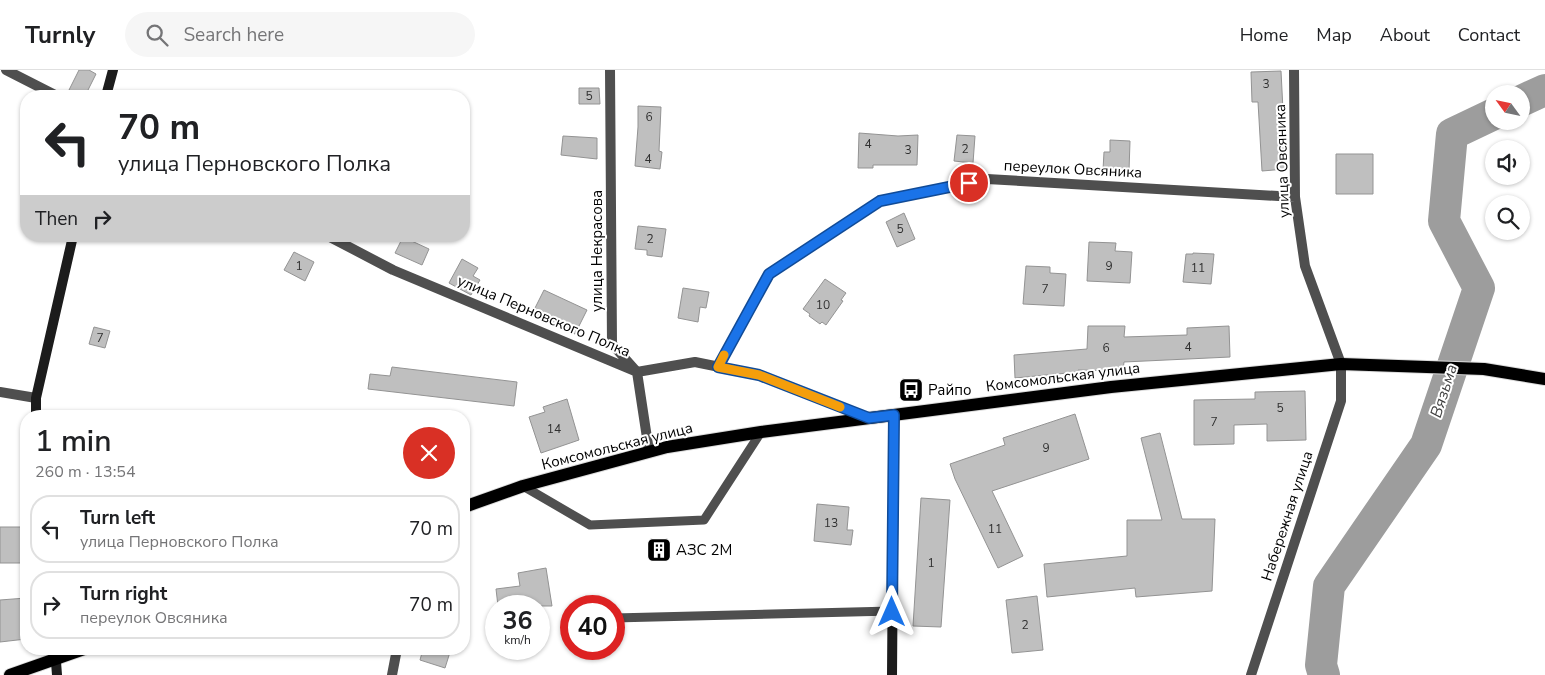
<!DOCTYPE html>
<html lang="en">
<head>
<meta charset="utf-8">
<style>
	body { margin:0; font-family:"Nunito Sans",sans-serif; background:#f6f6f6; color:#202124; height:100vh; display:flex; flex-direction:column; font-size:19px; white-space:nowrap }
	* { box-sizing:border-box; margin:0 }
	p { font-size:16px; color:#757577 }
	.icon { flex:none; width:28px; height:28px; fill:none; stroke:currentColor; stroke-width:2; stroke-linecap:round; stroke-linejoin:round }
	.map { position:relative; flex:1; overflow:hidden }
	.sheet { position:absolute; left:20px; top:340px; width:450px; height:245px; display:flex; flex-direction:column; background:#fff; border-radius:20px; box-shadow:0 1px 4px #0004 }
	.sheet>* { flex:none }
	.hud { position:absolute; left:20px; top:20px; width:450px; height:152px; border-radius:20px; box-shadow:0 1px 4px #0004; background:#fff; color:#202124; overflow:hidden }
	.needle { width:32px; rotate:303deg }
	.tools { position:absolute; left:1485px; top:15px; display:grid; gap:10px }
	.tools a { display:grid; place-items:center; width:45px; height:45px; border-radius:50%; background:#fff; box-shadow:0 1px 4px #0004; font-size:25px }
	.speed { position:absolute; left:485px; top:525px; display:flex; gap:10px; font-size:25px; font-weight:700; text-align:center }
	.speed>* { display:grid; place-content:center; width:65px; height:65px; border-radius:50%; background:#fff; box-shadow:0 1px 4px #0004; line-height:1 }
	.speed small { font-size:12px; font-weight:400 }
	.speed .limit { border:8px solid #d22; background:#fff; color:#111 }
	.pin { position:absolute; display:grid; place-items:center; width:42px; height:42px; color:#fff; margin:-21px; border:2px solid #fff; border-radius:50%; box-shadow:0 1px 5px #0007 }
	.me { position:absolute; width:55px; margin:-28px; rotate:0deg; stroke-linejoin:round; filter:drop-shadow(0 0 4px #0008) }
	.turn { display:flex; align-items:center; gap:18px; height:105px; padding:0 15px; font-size:22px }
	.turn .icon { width:65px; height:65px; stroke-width:2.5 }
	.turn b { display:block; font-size:35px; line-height:42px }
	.then { display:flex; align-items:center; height:48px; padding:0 15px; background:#0003; gap:10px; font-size:19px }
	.round { display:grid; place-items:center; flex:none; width:52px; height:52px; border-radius:26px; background:#f6f6f6 }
	.headline { display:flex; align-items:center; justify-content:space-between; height:85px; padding:0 15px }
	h1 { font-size:30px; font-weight:600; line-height:38px }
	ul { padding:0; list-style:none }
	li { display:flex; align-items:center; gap:15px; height:68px; margin:0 10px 8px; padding:0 5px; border:2px solid #e0e0e0; border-radius:20px }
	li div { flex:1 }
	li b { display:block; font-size:19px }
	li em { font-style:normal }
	header { display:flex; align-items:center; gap:30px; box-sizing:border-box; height:70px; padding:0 25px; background:#fff; border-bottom:1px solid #e0e0e0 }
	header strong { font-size:24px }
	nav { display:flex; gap:28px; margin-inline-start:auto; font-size:18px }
	.search { width:350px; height:45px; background:#f6f6f6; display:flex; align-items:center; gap:12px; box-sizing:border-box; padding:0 18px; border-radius:28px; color:#757577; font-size:19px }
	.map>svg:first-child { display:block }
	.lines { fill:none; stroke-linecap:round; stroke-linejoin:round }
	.river { stroke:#9d9d9d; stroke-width:32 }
	.building { fill:#bfbfbf; stroke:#939393 }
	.primary-casing { stroke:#dbdbdb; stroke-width:14 }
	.lane { stroke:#4f4f4f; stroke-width:9 }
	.street { stroke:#4f4f4f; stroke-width:10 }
	.secondary { stroke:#1c1c1c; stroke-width:10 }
	.primary { stroke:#000; stroke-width:12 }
	.route-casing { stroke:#114b97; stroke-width:12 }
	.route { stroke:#1a73e8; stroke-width:9 }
	.slow { stroke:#f59e0b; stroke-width:9 }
	.labels { text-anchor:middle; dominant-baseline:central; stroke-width:4; stroke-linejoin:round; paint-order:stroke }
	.number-label { font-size:12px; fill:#303030 }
	.street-label { font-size:15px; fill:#000; stroke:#fff }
	.poi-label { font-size:15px; fill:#000; stroke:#fff; text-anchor:start }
	.water-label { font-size:16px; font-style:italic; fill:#3e3e3e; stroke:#fff }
</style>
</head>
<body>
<header>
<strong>Turnly</strong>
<div class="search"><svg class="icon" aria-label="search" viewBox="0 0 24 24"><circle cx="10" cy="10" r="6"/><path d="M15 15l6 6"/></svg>Search here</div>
<nav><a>Home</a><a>Map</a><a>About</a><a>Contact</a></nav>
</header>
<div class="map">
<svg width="1545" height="605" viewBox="0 0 1545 605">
	<rect width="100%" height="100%" fill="#fff"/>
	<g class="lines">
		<path class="river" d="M1521,31L1545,20
			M1324,605L1321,595L1329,516L1426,375L1479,218L1444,151L1452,64L1494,44"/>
	</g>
	<path class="building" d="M79,0H89L96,4L85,26L69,20Z
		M1281,1L1286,99L1262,101L1258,32H1252L1251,2Z
		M579,18H599L600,34H579Z
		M638,36L661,37L659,81L662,82L660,99L635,96L638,57Z
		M859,63L898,66L918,65L917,95H873V98H858Z
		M957,65L975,66L973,93L954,91Z
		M563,66L597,68V89L561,85Z
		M1110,70L1130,71L1129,101L1103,100L1104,82H1110Z
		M1336,84H1373V124H1336Z
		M904,143L915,169L897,177L886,152Z
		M638,156L666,159L662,187L647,185V180L635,179Z
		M403,167L429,179L422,195L395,183Z
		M1089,172L1116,173L1115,181L1132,182L1130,213L1087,211Z
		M294,182L314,192L305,211L284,200Z
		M1193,183L1214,184L1211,214L1183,212L1186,184H1193Z
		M462,189L478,198L473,206L480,210L471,225L449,213Z
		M1026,196L1050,197V203L1066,204L1064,236L1023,234Z
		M825,209L846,223L841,230L843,231L826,255L822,252L820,254L809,246L810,244L803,239Z
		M683,218L709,222L706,238L700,237L698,252L678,248Z
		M544,220L587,240L575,264L532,244Z
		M1088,256H1125L1124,267L1187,265V258L1229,256L1230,287L1124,292L1123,301L1078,300V302L1015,308L1014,285L1087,279Z
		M94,257L110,261L105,278L89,274Z
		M392,297L517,312L514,336L368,319L370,304L390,306Z
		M1305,321L1306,370L1267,371V354L1234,355V374L1194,375V330L1255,329V322Z
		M567,329L579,370L541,383L529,347L545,342L543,337Z
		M1075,344L1089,389L992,421L1023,486L998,498L955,409L950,394L1005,375L1003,368Z
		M1160,363L1182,449H1215L1212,521L1136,527L1135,518L1047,527L1044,494L1127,486V450H1162L1141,368Z
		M921,428L950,430L941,557L913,556Z
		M817,434L849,437L847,460H853L851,475L814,471Z
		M0,457H23V493H0Z
		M546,498L552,536H498L496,519L520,516L518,503Z
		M1037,526L1043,580L1012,583L1006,530Z
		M26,528V569L0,572V530Z
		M423,579H451L445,598L420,590Z"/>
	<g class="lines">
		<defs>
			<path id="primary" d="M464,437L523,416L667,377L761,362L1111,317L1341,294L1484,299L1545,309
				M10,605L84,579"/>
		</defs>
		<use href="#primary" class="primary-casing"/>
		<path class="lane" d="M523,416L590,455L704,450L761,362
			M614,548L892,541"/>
		<path class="street" d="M6,0L57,26
			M610,0L612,274L637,302L649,381
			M328,166L393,200L637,302L695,292L759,305L868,348
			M718,297L769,204L880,131L987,109L1295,127
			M0,322L36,328
			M392,605L397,579
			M1251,605L1341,331V294L1305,196L1295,127L1294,0"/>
		<path class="secondary" d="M106,26L113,0
			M36,346V328L73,166
			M55,579L57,605
			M892,605L894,345"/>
		<use href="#primary" class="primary"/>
	</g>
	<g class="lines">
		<defs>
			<path id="route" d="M892,542L894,345L869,348L759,305L718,297L769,204L880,131L969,113"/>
		</defs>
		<use href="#route" class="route-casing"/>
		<use href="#route" class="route"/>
		<path class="slow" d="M724,285L718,297L759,305L840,337"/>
	</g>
	<defs>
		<symbol id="bus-square" viewBox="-11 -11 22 22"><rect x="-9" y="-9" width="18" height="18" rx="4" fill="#000" stroke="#fff"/><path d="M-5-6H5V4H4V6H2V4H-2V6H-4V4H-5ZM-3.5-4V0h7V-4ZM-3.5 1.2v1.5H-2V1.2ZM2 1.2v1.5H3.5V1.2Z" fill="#fff"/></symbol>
		<symbol id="building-square" viewBox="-11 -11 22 22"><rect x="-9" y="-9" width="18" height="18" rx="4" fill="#000" stroke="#fff"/><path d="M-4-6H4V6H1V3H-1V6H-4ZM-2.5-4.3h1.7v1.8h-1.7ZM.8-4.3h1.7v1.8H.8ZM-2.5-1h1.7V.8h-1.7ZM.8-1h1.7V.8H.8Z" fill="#fff"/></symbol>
	</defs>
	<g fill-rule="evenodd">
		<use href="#bus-square" x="897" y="306" width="28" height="28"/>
		<use href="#building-square" x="645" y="466" width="28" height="28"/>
	</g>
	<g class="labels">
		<g class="number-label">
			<text x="1266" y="14">3</text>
			<text x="589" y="26">5</text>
			<text x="649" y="47">6</text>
			<text x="868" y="74">4</text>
			<text x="965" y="79">2</text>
			<text x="908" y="80">3</text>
			<text x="648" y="89">4</text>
			<text x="900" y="159">5</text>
			<text x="650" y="169">2</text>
			<text x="299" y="196">1</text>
			<text x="1109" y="196">9</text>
			<text x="1198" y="198">11</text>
			<text x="1045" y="219">7</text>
			<text x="823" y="235">10</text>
			<text x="100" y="268">7</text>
			<text x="1188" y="277">4</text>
			<text x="1106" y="278">6</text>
			<text x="1280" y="338">5</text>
			<text x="1214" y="352">7</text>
			<text x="554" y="359">14</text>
			<text x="1046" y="378">9</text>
			<text x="831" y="453">13</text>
			<text x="995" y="459">11</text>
			<text x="931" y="493">1</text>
			<text x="1025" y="555">2</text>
		</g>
		<g class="street-label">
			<text transform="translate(1282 91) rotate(-92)">улица Овсяника</text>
			<text transform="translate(1073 99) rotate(3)">переулок Овсяника</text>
			<text transform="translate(597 181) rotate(-90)">улица Некрасова</text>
			<text transform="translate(544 246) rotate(23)">улица Перновского Полка</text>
			<text transform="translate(1063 307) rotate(-7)">Комсомольская улица</text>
			<text transform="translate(617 376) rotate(-14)">Комсомольская улица</text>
			<text transform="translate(1287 446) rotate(-72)">Набережная улица</text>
		</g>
		<g class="poi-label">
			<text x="928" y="320">Райпо</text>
			<text x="676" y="480">АЗС 2М</text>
		</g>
		<g class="water-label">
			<text transform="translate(1444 321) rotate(-72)">Вязьма</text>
		</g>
	</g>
</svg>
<div class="tools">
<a><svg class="needle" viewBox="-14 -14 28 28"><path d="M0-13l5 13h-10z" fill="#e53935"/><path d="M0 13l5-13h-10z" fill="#757577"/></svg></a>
<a><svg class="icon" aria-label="sound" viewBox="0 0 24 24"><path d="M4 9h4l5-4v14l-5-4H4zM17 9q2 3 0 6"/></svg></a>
<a><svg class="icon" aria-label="search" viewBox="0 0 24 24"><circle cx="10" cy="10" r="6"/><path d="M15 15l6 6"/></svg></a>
</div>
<div class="speed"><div>36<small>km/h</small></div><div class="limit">40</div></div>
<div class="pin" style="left:969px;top:113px;background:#d93025"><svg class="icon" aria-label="arrive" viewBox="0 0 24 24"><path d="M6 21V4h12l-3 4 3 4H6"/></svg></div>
<svg class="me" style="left:892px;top:542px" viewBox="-20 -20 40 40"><path d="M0-17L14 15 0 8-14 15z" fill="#1a73e8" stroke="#fff" stroke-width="4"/></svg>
<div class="hud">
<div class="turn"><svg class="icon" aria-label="left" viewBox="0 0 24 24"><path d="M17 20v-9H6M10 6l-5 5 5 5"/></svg><div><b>70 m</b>улица Перновского Полка</div></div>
<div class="then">Then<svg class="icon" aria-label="right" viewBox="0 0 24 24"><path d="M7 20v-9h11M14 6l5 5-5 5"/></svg></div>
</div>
<section class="sheet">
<div class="headline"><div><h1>1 min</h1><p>260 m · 13:54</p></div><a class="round" style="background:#d93025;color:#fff"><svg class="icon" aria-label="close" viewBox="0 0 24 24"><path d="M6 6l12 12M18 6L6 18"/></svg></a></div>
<ul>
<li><svg class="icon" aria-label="left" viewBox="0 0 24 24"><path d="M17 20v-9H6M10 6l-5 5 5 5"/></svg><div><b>Turn left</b><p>улица Перновского Полка</p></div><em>70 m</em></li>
<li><svg class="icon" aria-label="right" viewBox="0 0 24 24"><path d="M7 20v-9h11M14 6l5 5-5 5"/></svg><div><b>Turn right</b><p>переулок Овсяника</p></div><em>70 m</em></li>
</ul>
</section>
</div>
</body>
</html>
